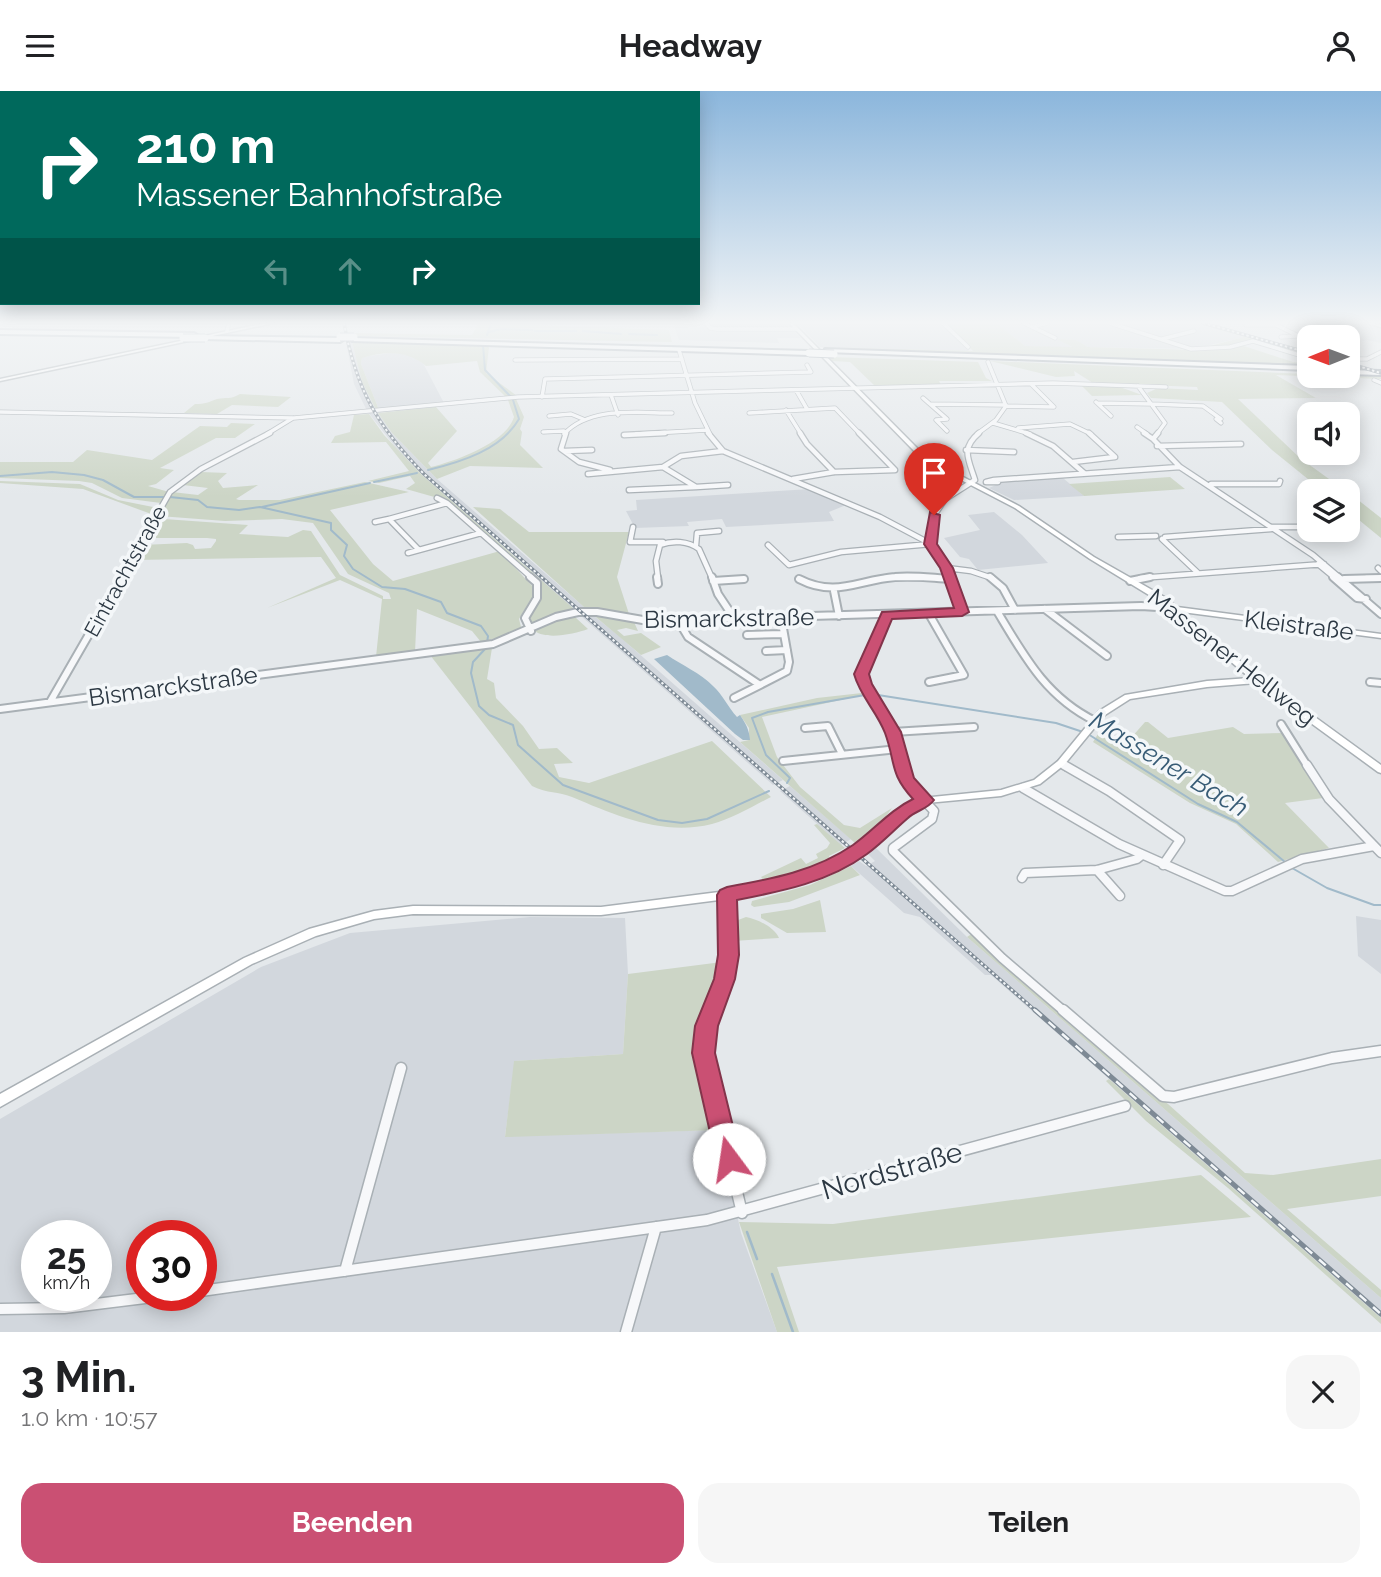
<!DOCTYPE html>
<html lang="de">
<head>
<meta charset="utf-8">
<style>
	body { margin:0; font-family:Raleway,sans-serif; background:#f6f6f6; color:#202124; height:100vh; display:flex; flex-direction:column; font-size:26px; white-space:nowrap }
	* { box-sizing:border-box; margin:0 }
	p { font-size:23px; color:#757577 }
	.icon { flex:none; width:38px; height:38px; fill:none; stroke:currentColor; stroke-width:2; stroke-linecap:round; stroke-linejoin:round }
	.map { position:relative; height:1241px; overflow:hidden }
	.panel { display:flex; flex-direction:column; background:#fff; flex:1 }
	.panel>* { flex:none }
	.hud { position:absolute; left:0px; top:0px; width:700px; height:214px; box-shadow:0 4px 18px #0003; background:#00695c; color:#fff; overflow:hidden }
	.needle { width:46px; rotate:269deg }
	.fabs { position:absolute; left:1297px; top:234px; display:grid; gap:14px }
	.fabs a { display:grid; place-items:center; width:63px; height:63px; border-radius:14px; background:#fff; box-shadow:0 4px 18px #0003; font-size:35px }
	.speed { position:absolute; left:21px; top:1129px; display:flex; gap:14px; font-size:35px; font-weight:700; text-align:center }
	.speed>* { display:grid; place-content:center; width:91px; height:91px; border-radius:50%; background:#fff; box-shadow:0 4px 18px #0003; line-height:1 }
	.speed small { font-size:18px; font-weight:400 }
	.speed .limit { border:10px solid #d22; background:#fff; color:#111 }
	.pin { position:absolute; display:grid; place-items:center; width:60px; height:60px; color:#fff; margin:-72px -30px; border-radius:50% 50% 50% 0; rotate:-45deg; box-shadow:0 0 7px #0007 }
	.pin .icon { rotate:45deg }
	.me { position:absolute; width:77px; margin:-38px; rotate:346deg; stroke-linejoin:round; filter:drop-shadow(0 0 5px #0008) }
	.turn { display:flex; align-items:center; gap:24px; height:147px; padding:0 21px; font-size:32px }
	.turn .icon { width:91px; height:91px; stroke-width:2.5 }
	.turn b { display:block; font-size:49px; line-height:60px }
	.lanes { display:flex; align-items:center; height:66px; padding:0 21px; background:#0003; justify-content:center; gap:35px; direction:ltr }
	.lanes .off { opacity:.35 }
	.round { display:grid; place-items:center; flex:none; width:74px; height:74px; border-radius:21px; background:#f6f6f6 }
	.summary { display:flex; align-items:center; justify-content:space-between; height:119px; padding:0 21px }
	h1 { font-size:42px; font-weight:700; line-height:52px }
	.action { display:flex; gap:14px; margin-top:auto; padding:14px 21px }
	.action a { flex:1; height:80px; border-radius:21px; background:#ca5073; color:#fff; font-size:28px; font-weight:700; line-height:80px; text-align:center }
	.action a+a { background:#f6f6f6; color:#202124 }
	header { display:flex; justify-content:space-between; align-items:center; height:91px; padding:0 21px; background:#fff; font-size:32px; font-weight:700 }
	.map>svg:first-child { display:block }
	.built { fill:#d2d7dd; fill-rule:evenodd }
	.green { fill:#ccd5c6 }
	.water { fill:#a1baca }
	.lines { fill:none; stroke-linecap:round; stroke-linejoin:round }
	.stream-far1 { stroke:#a1baca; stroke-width:2 }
	.stream { stroke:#a1baca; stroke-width:2.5 }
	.street-far4-casing { stroke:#a9b0b5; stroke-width:5 }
	.street-far3-casing { stroke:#a9b0b5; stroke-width:7 }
	.street-far2-casing { stroke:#a9b0b5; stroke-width:10 }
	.street-far1-casing { stroke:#a9b0b5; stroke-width:11 }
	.street-casing { stroke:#a9b0b5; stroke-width:13 }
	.secondary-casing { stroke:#a9b0b5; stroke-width:3 }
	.highway-casing { stroke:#8c97a2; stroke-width:4 }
	.street-far4 { stroke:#f7f8fa; stroke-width:3.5 }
	.street-far3 { stroke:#f7f8fa; stroke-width:4.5 }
	.street-far2 { stroke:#f7f8fa; stroke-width:6 }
	.street-far1 { stroke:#f7f8fa; stroke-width:8 }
	.street { stroke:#f7f8fa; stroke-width:10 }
	.secondary { fill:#fff; fill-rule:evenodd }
	.highway { fill:#fff; fill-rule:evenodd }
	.rail-far1-casing { stroke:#7e8a95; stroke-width:3.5 }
	.rail-casing { stroke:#7e8a95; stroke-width:5 }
	.rail-far1 { stroke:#f4f7f9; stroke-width:2; stroke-dasharray:2.5; stroke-linecap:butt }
	.rail { stroke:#f4f7f9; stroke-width:2.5; stroke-dasharray:9; stroke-linecap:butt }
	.highway-bridge-casing { stroke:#8c97a2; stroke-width:9; stroke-linecap:butt }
	.highway-bridge { stroke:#fff; stroke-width:7 }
	.route { fill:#ca5073; stroke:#83344b; stroke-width:2 }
	.labels { text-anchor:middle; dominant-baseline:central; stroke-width:7; stroke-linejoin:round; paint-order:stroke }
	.far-street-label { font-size:21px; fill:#2c3843; stroke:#f4f7f9 }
	.street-label { font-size:24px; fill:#2c3843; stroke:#f4f7f9 }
	.water-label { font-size:26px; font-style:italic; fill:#385c76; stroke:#f4f7f9 }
	.near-street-label { font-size:28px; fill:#2c3843; stroke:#f4f7f9 }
</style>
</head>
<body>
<header><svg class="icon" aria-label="menu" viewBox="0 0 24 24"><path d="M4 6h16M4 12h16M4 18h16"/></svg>Headway<svg class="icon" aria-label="person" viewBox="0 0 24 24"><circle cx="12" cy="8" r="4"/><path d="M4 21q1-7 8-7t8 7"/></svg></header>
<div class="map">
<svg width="1381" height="1241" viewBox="0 0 1381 1241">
	<rect width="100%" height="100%" fill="#e4e8eb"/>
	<path class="built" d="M673,232H785L801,247H777L779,252L679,249Z
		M797,232H940L969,260L820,256Z
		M996,232H1209L1308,260L1309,263L1232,241L1245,246L1192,258L1088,256L1076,249L1059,248L1073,257L1025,255Z
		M1298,232H1381V252L1367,249L1359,251L1326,243Z
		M346,251H352L362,291L376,319L392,342L437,388L584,516L572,517L400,362L367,320L354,293Z
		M391,262L410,264L423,272L444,312L379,319L361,273L362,266Z
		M1063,387L1084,405L1014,409L989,397L1005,390Z
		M810,398L846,414L829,421L834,430L726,436L722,428L687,431L689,435L635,437L626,420L637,419L636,409Z
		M994,421L1022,444L1048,472L978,479L969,468L960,466L944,447L980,439L968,424Z
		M593,524L620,546L783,689L773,694L581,525Z
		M790,695L851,748L841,754L780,700Z
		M876,757L967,846L1381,1207V1227L991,884H985L920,826L904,822L851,775L859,770L866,775L875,770L868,763Z
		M1356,825L1381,829V883L1358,865Z
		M530,826L625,827L628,883L623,963L515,970L505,1045L719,1039L741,1142L777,1241H0V1028L261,876L350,842ZM37,1144H96V1204H37ZM142,1144H201V1204H142Z"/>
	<path class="green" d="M479,232L669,239L672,251L354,245V242L472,244Z
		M945,232H996L1025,255L1072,256L1057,248L1076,249L1088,256L1195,259L1244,246L1196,232H1199L1309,263V266L1254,249L1238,253L1293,271L1309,272V274L820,256L973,260Z
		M352,251L675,259L676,260L489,256L486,282L517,305L507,307L480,281L477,270L426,275C408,259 384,260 362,267L361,273L379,319H376L362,291Z
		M829,266L978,271L986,287L992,290H939L941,294L875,295L850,271L832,270Z
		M990,270L1309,283V285H1381V288L1276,284L1316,307L1238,308L1300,367L1347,401H1324L1272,359L1222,311L1151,307L1147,302L1158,297L1198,299L1197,296L1093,292L1074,280L1075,285L1056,286Z
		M1081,294L1117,295L1142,304L1092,305Z
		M240,303L291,306L278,316L232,314L217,323L184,322L195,313C205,313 209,311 217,308C227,306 230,309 240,303Z
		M516,308L524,326L520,338L522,341L520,354L543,377L470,375L437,388L392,342L378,322L436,316L457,340L428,372L431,376C455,370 506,352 514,326L508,309Z
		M369,323L384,344L421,383L574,518C561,522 539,535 527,533C526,519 541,508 540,493L530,482L445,409L406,398L415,392L410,385L379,392L368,390L409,380L386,351L331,352L335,345L350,341L354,324Z
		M231,332L255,333L235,347H216L160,377L174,379L156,393L148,395L169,401L161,412L122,407L92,392L79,390L0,387V371H73L87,359L152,369L200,335L227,336Z
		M201,381L227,382L218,390L223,397L258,394L236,408L239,409H280L365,391L409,401L330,419L373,473L393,490L500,460L534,497V503L519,528L522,540L481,551L472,540L417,518L415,561L376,566L382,508L340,489L267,517L336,487L321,466L134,469L142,454L187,452L193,454L195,458L211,457L216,450V448L207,447H147L156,430L164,428L248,434L239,443L288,446L303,439L311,440L340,484L383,505V508H391L389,502L348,483L313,432L282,428L225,430L159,425L172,401L198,404L208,397L183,394Z
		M1170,386L1185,398L1084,405L1069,393Z
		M0,390L80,393L118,409L158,417L154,424L83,398L0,392Z
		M1348,401L1381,427V447L1348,420Z
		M473,416L500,418L529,441H629L617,486L629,523L585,517Z
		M591,522L634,531L638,540L626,537L617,539L624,545L641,542L661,556L641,564Z
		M579,523L581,525L575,526L588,538C575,543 546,549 535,540L561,527Z
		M492,557L487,588L494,592L496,607L523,635L539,658L557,657L573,672L554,673L559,686L589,692L712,650L771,706C753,715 732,728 712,733C663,745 617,725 572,706C558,700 548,703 532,695L430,564Z
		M862,602L864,604L762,626L777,666L800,696L844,734L860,737L892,717L883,729L855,752L740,651L749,649V637L740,624L817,607Z
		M1145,631H1148L1168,647L1233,636L1244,643L1283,642L1323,707L1285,712L1329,757L1278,771L1236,733L1190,712L1093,651L1098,643L1123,656Z
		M817,733L845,757L829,765L830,769L800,781L765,791L761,786L801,767L806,773L818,767L816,763L827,757L830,752L814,734Z
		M851,775L860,784L789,811L754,816L751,814L752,810L810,794Z
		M820,809L826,841L787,842L761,827V823L793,818Z
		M746,826C757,828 774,836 779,847L733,850V831Z
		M973,842L1052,915L1168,1013L1245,1082L1273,1084L1381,1068V1105L1287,1118L1381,1199V1207L967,846Z
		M722,871L721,889L703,934L719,1039L505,1046L514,970L623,963L628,883Z
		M1109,988L1381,1227V1233L1228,1097L1146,1030L1106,990Z
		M1201,1084L1251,1126L777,1176L799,1241H777L739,1131L833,1133Z"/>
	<path class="water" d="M667,564C682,574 700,582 713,595C723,604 728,616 737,626L740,624C746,633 749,638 750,649H743L735,643L654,568Z"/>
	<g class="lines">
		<path class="stream-far1" d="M535,240H576
			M583,240L621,243
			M489,241L501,238L532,239
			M629,243L657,244
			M487,244L491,232
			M483,254L485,279L511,306
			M428,379C461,371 501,359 519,328L513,309
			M0,385L52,381L84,384L103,389L134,406H164
			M374,391L417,382
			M170,406L198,409L207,416L239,419L260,416L331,432V439L347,454L344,465L353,478L382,496L405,498L441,511L447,522L481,535L488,545L487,552
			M262,416L370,392
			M485,558L473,571L471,582L479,615L489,624L513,634L518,654L563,694L658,729L682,732L707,728L769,700
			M878,604L1056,632L1083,641
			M1088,643L1198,713L1237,731L1285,771
			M787,692L790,687L766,664L752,627L768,621L865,604
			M1292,777L1327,797L1374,814H1381"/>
		<path class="stream" d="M747,1141L757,1168
			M772,1183L793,1241"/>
		<defs>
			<path id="street-far4" d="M706,232L710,237L717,238H796
				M943,232L968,256
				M1024,232L1055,247
				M1110,232L1191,258L1230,256L1253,250L1309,267
				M1272,232L1309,250
				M1246,234H1275
				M1032,236L1047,232
				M227,240L229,232
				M1281,246L1297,245
				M1302,246L1319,245
				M1162,248L1194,240
				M679,259L695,312L710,343
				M1348,268H1367L1381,261
				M530,269H515L682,268
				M1374,289L1381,292
				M1138,295L1165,332L1157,343
				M796,299L807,318
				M611,304L618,324
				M542,306L545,288L811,281L807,274
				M923,307L947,328L936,329
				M1096,311L1111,325
				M1097,312L1152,313
				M930,313L1006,314
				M1151,313L1203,315L1221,328H1216L1221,332
				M1006,315L1054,316L1031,293
				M786,319L801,343
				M0,321L294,327L518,306L1053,292L1166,296
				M749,322L835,317L860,343
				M549,325L571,323L583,328
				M936,329L947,340
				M993,332L1030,343
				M1137,336L1147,343
				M1018,337L1070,333L1091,343
				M543,341L564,340
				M267,343L293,327
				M564,343C590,315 637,322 672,322
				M636,343L708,339
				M977,343L996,329L1006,315L988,271"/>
			<path id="street-far3" d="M566,342L561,358L579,371L610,379
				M708,342L723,360L880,426L931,453
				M800,342L807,353L834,381
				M1026,342L1053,355L1084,382
				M1144,342L1153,348
				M1158,342L1153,348L1180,376L1313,464L1340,487
				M624,344L665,342
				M1157,355L1241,353
				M966,359L1014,361
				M565,360L592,359
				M1073,371L1115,366L1089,342
				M663,376L696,396L728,394
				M588,383L663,376L681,365L723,360
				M793,388L834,381L895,379L859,342
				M994,389L998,391H986Z
				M994,389L1180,376
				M1211,393H1279L1280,390
				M629,399L696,396
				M437,407L447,412L532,487
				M447,412L389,428L419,459L481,442
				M375,431L389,428
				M633,436L630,451H663
				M1271,436H1309
				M1118,446L1156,445
				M1165,446L1271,438
				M1162,448L1198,482
				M696,454L697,442L719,440
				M768,454L789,474L841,461L931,453
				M408,462L419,459
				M1318,473L1335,487
				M947,477L971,480L992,487
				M1378,477L1381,480
				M121,487L170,401L201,378L270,342
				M658,487L656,470L660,454C673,449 688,450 699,458L712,487
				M885,487H941
				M951,487L931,453L933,426L945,408L975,389C969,369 960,358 979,342
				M1140,487L1324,473
				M1366,487H1381"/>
			<path id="street-far2" d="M530,486L537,492V507L525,527L531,540
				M657,486L658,493
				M712,486L718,503L734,527
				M950,486L962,521
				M990,486L1003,497L1015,519
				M1333,486L1357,507L1366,508
				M1338,486L1381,523
				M799,488C836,507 858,489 895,486C913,484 932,487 950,488
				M1344,488L1381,487
				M713,490L744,488
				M1130,490L1150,486
				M834,500L839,525
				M1045,518L1107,565
				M997,520C1024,565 1046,606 1095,630
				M929,523L964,584L929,591
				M887,524L862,577V587L893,641L902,676
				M679,531L688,546L760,594L787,580L789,571L781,526
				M747,544L784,543
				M766,560L787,559
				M1370,591L1381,592
				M734,607L760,594
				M50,611L122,486
				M0,618L493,553L556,526L578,521H597L660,532L717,528L1141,515L1173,517
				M1281,633L1308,676
				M805,637L828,635L842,663
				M893,641L974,636
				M783,670L898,658
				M1061,672L1067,676"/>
			<path id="street-far1" d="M901,674L905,689L934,720L932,728L893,757V760L1002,867L1065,921
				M1064,674L1109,700L1180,749L1163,774
				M1307,674L1329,708L1381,762
				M1023,697L1119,753L1225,800H1232L1302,768L1374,755
				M1097,779L1120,805
				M1022,787L1025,782L1097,779L1137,768L1142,764
				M712,921C728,876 728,851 727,804"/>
			<path id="street" d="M713,919L707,935L704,962L742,1122
				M1063,919L1163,1005L1174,1006L1332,967L1381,960
				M345,1180L401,977
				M201,1200L707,1129L1125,1015
				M0,1218L64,1217L169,1204
				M626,1241L656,1136"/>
			<path id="secondary" d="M266,232H274L0,290V288Z
				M789,232H793L921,361L942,375L1019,415L1094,466L1168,508L1177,516L1381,543V547L1182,521L1253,581L1381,674V682L1378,681L1256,592L1207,596L1130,608L1105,624L1064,674L1040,693L1001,705L927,712L910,721L865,761L848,772L788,796L727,808L601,824L413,823L374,828L316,845L252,873L0,1016V1003L244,867L309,838L374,820L413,815L601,816L727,800L786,788L840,766L857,755L902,717L922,707L1001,699L1034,689L1058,670L1099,620L1125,604L1207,590L1250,587L1162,512L1090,468L1015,417L938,377L917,363Z
				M1369,232L1381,234V236L1370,233Z"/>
			<path id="highway" d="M0,239L194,242L197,244L194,246L0,243Z
				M205,245L340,247L343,249L340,251L203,248Z
				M354,247L809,260L812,262L809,264L352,250Z
				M825,258L1309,275V279L827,261Z
				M1348,279L1381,280V284L1348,283Z"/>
		</defs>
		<use href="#street-far4" class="street-far4-casing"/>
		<use href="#street-far3" class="street-far3-casing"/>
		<use href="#street-far2" class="street-far2-casing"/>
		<use href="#street-far1" class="street-far1-casing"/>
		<use href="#street" class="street-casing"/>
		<use href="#secondary" class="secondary-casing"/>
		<use href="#highway" class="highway-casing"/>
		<use href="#street-far4" class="street-far4"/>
		<use href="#street-far3" class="street-far3"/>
		<use href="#street-far2" class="street-far2"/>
		<use href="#street-far1" class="street-far1"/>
		<use href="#street" class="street"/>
		<use href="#secondary" class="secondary"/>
		<use href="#highway" class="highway"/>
		<defs>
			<path id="rail-far1" d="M344,232C356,298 377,335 424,383L1037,921
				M1203,232L1309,262
				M1348,272L1381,282"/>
			<path id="rail" d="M1035,919L1381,1223"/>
		</defs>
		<use href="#rail-far1" class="rail-far1-casing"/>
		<use href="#rail" class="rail-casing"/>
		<use href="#rail-far1" class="rail-far1"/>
		<use href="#rail" class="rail"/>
		<defs>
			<path id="highway-bridge" d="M340,246H354
				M183,247H205
				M809,262L834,263"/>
		</defs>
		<use href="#highway-bridge" class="highway-bridge-casing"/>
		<use href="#highway-bridge" class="highway-bridge"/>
	</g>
	<linearGradient id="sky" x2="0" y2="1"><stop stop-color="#8bb6dc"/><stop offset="0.57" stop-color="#f3f5f6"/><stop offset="1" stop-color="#f3f5f6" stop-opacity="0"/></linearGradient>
	<rect width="1381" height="406" fill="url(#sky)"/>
	<path class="route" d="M930,421L940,424L937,453L953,477L969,521L962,525L892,528L869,583L872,593L901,641L914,687L934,709C928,718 915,720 908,727C894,739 882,752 867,763C829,791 783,800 737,809L739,864L735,888L718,935L715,962L741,1068L738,1077L729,1081L720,1077L716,1068L692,962L695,935L714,888L718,864L717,804L720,799L727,796C772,788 815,780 853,754C874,739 890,719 913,708C889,682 896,672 885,642C877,621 860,605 854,583L882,521L954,517L940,477L924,453Z"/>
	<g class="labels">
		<g class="far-street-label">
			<text transform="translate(125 480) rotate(-61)">Eintrachtstraße</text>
		</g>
		<g class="street-label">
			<text transform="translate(729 527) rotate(-1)">Bismarckstraße</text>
			<text transform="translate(1299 534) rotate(7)">Kleistraße</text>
			<text transform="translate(1232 566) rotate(38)">Massener Hellweg</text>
			<text transform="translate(173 595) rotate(-8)">Bismarckstraße</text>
		</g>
		<g class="water-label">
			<text transform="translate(1169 673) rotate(31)">Massener Bach</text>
		</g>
		<g class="near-street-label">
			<text transform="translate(892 1080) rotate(-16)">Nordstraße</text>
		</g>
	</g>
</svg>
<div class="fabs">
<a><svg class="needle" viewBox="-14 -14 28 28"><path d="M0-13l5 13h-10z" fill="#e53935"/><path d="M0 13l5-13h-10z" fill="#757577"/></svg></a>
<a><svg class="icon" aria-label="sound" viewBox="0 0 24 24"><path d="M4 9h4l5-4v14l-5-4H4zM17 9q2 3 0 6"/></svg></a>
<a><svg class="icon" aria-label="layers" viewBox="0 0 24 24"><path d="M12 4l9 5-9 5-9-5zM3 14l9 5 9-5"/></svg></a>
</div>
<div class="speed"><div>25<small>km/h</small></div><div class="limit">30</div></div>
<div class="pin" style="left:934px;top:424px;background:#d93025"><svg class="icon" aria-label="arrive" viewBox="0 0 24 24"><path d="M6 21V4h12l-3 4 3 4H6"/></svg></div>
<svg class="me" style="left:729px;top:1068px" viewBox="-20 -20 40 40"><circle r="19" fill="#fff"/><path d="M0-13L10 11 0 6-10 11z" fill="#ca5073"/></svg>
<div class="hud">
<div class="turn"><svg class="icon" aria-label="right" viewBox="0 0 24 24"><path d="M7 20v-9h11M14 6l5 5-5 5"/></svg><div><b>210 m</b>Massener Bahnhofstraße</div></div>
<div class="lanes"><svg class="icon off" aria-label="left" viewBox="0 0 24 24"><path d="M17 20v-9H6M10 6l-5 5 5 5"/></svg><svg class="icon off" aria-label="ahead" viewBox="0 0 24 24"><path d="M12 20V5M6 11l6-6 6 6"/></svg><svg class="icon" aria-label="right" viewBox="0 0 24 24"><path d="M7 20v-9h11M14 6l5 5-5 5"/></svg></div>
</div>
</div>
<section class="panel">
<div class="summary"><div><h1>3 Min.</h1><p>1.0 km · 10:57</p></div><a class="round"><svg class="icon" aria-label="close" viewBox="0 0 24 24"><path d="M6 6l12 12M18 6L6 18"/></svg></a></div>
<div class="action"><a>Beenden</a><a>Teilen</a></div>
</section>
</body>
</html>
